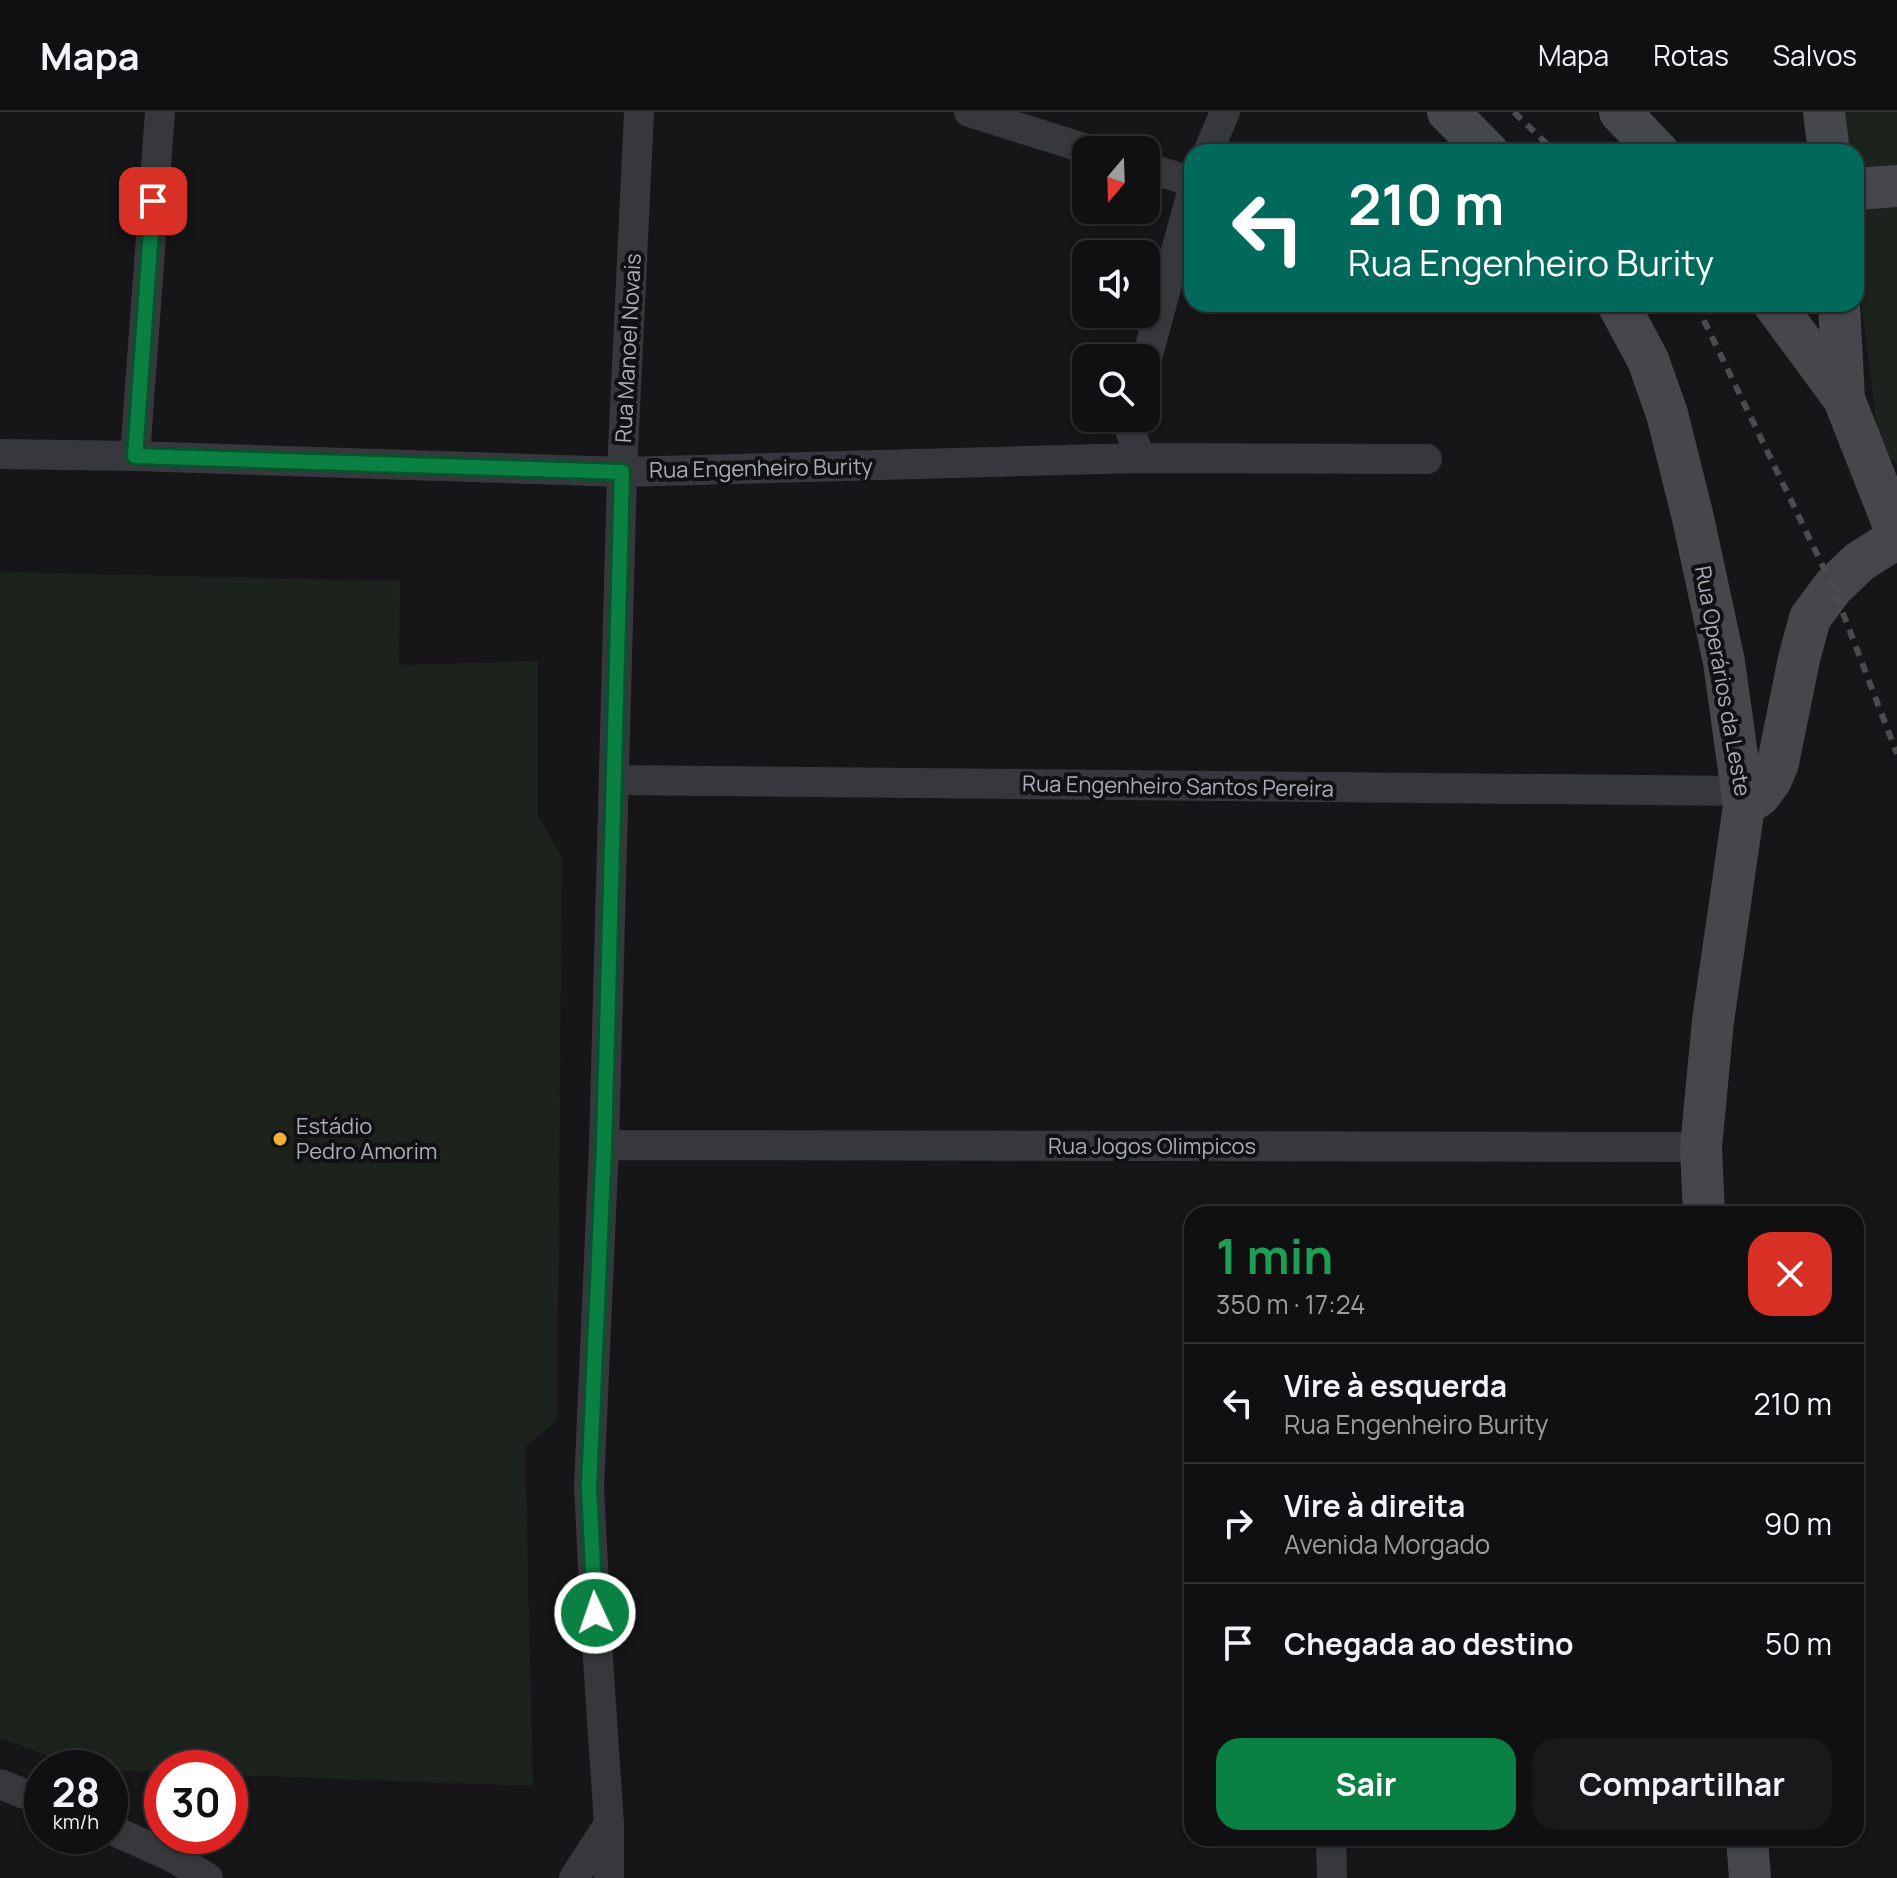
<!DOCTYPE html>
<html lang="pt">
<head>
<meta charset="utf-8">
<style>
	body { margin:0; font-family:Manrope,sans-serif; background:#19191b; color:#f1f3f6; height:100vh; display:flex; flex-direction:column; font-size:30px; white-space:nowrap }
	* { box-sizing:border-box; margin:0 }
	p { font-size:26px; color:#9c9d9f }
	.icon { flex:none; width:44px; height:44px; fill:none; stroke:currentColor; stroke-width:2; stroke-linecap:round; stroke-linejoin:round }
	.map { position:relative; flex:1; overflow:hidden }
	.drawer { position:absolute; left:1184px; top:1094px; width:680px; height:640px; display:flex; flex-direction:column; background:#101012; border-radius:24px; box-shadow:0 2px 6px #0004,0 0 0 2px #303032 }
	.drawer>* { flex:none }
	.top-card { position:absolute; left:1184px; top:32px; width:680px; height:168px; border-radius:24px; box-shadow:0 2px 6px #0004,0 0 0 2px #303032; background:#00695c; color:#fff; overflow:hidden }
	.needle { width:52px; rotate:199deg }
	.tools { position:absolute; left:1072px; top:24px; display:grid; gap:16px }
	.tools a { display:grid; place-items:center; width:88px; height:88px; border-radius:16px; background:#101012; box-shadow:0 2px 6px #0004,0 0 0 2px #303032; font-size:40px }
	.speed { position:absolute; left:24px; top:1638px; display:flex; gap:16px; font-size:40px; font-weight:700; text-align:center }
	.speed>* { display:grid; place-content:center; width:104px; height:104px; border-radius:50%; background:#101012; box-shadow:0 2px 6px #0004,0 0 0 2px #303032; line-height:1 }
	.speed small { font-size:20px; font-weight:400 }
	.speed .limit { border:12px solid #d22; background:#fff; color:#111 }
	.pin { position:absolute; display:grid; place-items:center; width:68px; height:68px; color:#fff; margin:-34px; border-radius:16px; box-shadow:0 4px 12px #0006 }
	.me { position:absolute; width:88px; margin:-44px; rotate:357deg; stroke-linejoin:round; filter:drop-shadow(0 0 6px #0008) }
	.turn { display:flex; align-items:center; gap:28px; height:168px; padding:0 32px; font-size:36px }
	.turn .icon { width:104px; height:104px; stroke-width:2.5 }
	.turn b { display:block; font-size:56px; line-height:68px }
	.round { display:grid; place-items:center; flex:none; width:84px; height:84px; border-radius:24px; background:#19191b }
	.summary { display:flex; align-items:center; justify-content:space-between; height:136px; padding:0 32px }
	h1 { font-size:48px; font-weight:700; line-height:60px; color:#1e9e55 }
	.action { display:flex; gap:16px; margin-top:auto; padding:16px 32px }
	.action a { flex:1; height:92px; border-radius:24px; background:#0b8043; color:#fff; font-size:32px; font-weight:700; line-height:92px; text-align:center }
	.action a+a { background:#19191b; color:#f1f3f6 }
	ul { padding:0; list-style:none }
	li { display:flex; align-items:center; gap:24px; height:120px; padding:0 32px; border-top:2px solid #303032 }
	li div { flex:1 }
	li b { display:block; font-size:30px }
	li em { font-style:normal }
	header { display:flex; align-items:center; gap:48px; box-sizing:border-box; height:112px; padding:0 40px; background:#101012; border-bottom:2px solid #303032 }
	header strong { font-size:38px }
	nav { display:flex; gap:44px; margin-inline-start:auto; font-size:28px }
	.map>svg:first-child { display:block }
	.green { fill:#1c231d }
	.lines { fill:none; stroke-linecap:round; stroke-linejoin:round }
	.street { stroke:#37383d; stroke-width:30 }
	.secondary { stroke:#45474d; stroke-width:42 }
	.rail { stroke:#4a4c52; stroke-width:6; stroke-dasharray:10 8; stroke-linecap:butt }
	.route-casing { stroke:#07532c; stroke-width:20 }
	.route { stroke:#0b8043; stroke-width:14 }
	.poi-dot { fill:#f2b134; stroke:#111113; stroke-width:3 }
	.labels { text-anchor:middle; dominant-baseline:central; stroke-width:8; stroke-linejoin:round; paint-order:stroke }
	.street-label { font-size:22px; fill:#a8adb8; stroke:#111113 }
	.poi-label { font-size:22px; fill:#a8adb8; stroke:#111113; text-anchor:start }
</style>
</head>
<body>
<header>
<strong>Mapa</strong>
<nav><a>Mapa</a><a>Rotas</a><a>Salvos</a></nav>
</header>
<div class="map">
<svg width="1897" height="1766" viewBox="0 0 1897 1766">
	<rect width="100%" height="100%" fill="#161618"/>
	<path class="green" d="M1837,0H1897V352L1880,340L1856,147V40H1842Z
		M0,460L400,469L399,553L538,549V704L562,746L557,1308L525,1336L533,1674L230,1663V1656H162V1660L110,1658V1656H80L0,1626Z"/>
	<g class="lines">
		<path class="street" d="M969,0L1090,38
			M1208,40L1225,0
			M1146,55L1192,70
			M1146,250L1192,80
			M1131,306L1129,315L1140,346
			M0,342L135,344L622,360L1140,346L1427,347
			M135,344L160,0
			M614,668L1742,679
			M604,1033L1701,1035
			M0,1672L42,1689
			M110,1717L172,1745L208,1766
			M1331,1726L1332,1766
			M574,1766L609,1712
			M609,1766V1712L597,1532L589,1375L604,1033L622,360L639,0"/>
		<path class="secondary" d="M1448,0L1488,40
			M1620,0L1658,40
			M1824,0L1829,40
			M1856,77L1897,74
			M1618,192L1648,248L1667,302L1693,406L1724,550L1744,694L1713,909L1701,1035L1704,1102
			M1774,192L1844,287
			M1839,192L1844,287L1897,422
			M1744,694L1759,684L1771,668L1778,651L1799,547L1810,506L1833,475L1859,450L1897,426
			M1747,1726L1750,1766"/>
		<path class="rail" d="M1514,0L1555,40
			M1696,192L1833,475L1897,642"/>
	</g>
	<g class="lines">
		<defs>
			<path id="route" d="M153,89L135,344L622,360L604,1033L589,1375L595,1501"/>
		</defs>
		<use href="#route" class="route-casing"/>
		<use href="#route" class="route"/>
	</g>
	<circle class="poi-dot" cx="280" cy="1027" r="8"/>
	<g class="labels">
		<g class="street-label">
			<text transform="translate(628 236) rotate(-87)">Rua Manoel Novais</text>
			<text transform="translate(761 356) rotate(-1)">Rua Engenheiro Burity</text>
			<text transform="translate(1723 569) rotate(80)">Rua Operários da Leste</text>
			<text transform="translate(1178 674) rotate(1)">Rua Engenheiro Santos Pereira</text>
			<text x="1152" y="1034">Rua Jogos Olimpicos</text>
		</g>
		<g class="poi-label">
			<text x="296" y="1014">Estádio<tspan x="296" dy="25">Pedro Amorim</tspan></text>
		</g>
	</g>
</svg>
<div class="tools">
<a><svg class="needle" viewBox="-14 -14 28 28"><path d="M0-13l5 13h-10z" fill="#e53935"/><path d="M0 13l5-13h-10z" fill="#9c9d9f"/></svg></a>
<a><svg class="icon" aria-label="sound" viewBox="0 0 24 24"><path d="M4 9h4l5-4v14l-5-4H4zM17 9q2 3 0 6"/></svg></a>
<a><svg class="icon" aria-label="search" viewBox="0 0 24 24"><circle cx="10" cy="10" r="6"/><path d="M15 15l6 6"/></svg></a>
</div>
<div class="speed"><div>28<small>km/h</small></div><div class="limit">30</div></div>
<div class="pin" style="left:153px;top:89px;background:#d93025"><svg class="icon" aria-label="arrive" viewBox="0 0 24 24"><path d="M6 21V4h12l-3 4 3 4H6"/></svg></div>
<svg class="me" style="left:595px;top:1501px" viewBox="-20 -20 40 40"><circle r="17" fill="#0b8043" stroke="#fff" stroke-width="3"/><path d="M0-11L8 9 0 5-8 9z" fill="#fff"/></svg>
<div class="top-card">
<div class="turn"><svg class="icon" aria-label="left" viewBox="0 0 24 24"><path d="M17 20v-9H6M10 6l-5 5 5 5"/></svg><div><b>210 m</b>Rua Engenheiro Burity</div></div>
</div>
<section class="drawer">
<div class="summary"><div><h1>1 min</h1><p>350 m · 17:24</p></div><a class="round" style="background:#d93025;color:#fff"><svg class="icon" aria-label="close" viewBox="0 0 24 24"><path d="M6 6l12 12M18 6L6 18"/></svg></a></div>
<ul>
<li><svg class="icon" aria-label="left" viewBox="0 0 24 24"><path d="M17 20v-9H6M10 6l-5 5 5 5"/></svg><div><b>Vire à esquerda</b><p>Rua Engenheiro Burity</p></div><em>210 m</em></li>
<li><svg class="icon" aria-label="right" viewBox="0 0 24 24"><path d="M7 20v-9h11M14 6l5 5-5 5"/></svg><div><b>Vire à direita</b><p>Avenida Morgado</p></div><em>90 m</em></li>
<li><svg class="icon" aria-label="arrive" viewBox="0 0 24 24"><path d="M6 21V4h12l-3 4 3 4H6"/></svg><div><b>Chegada ao destino</b></div><em>50 m</em></li>
</ul>
<div class="action"><a>Sair</a><a>Compartilhar</a></div>
</section>
</div>
</body>
</html>
